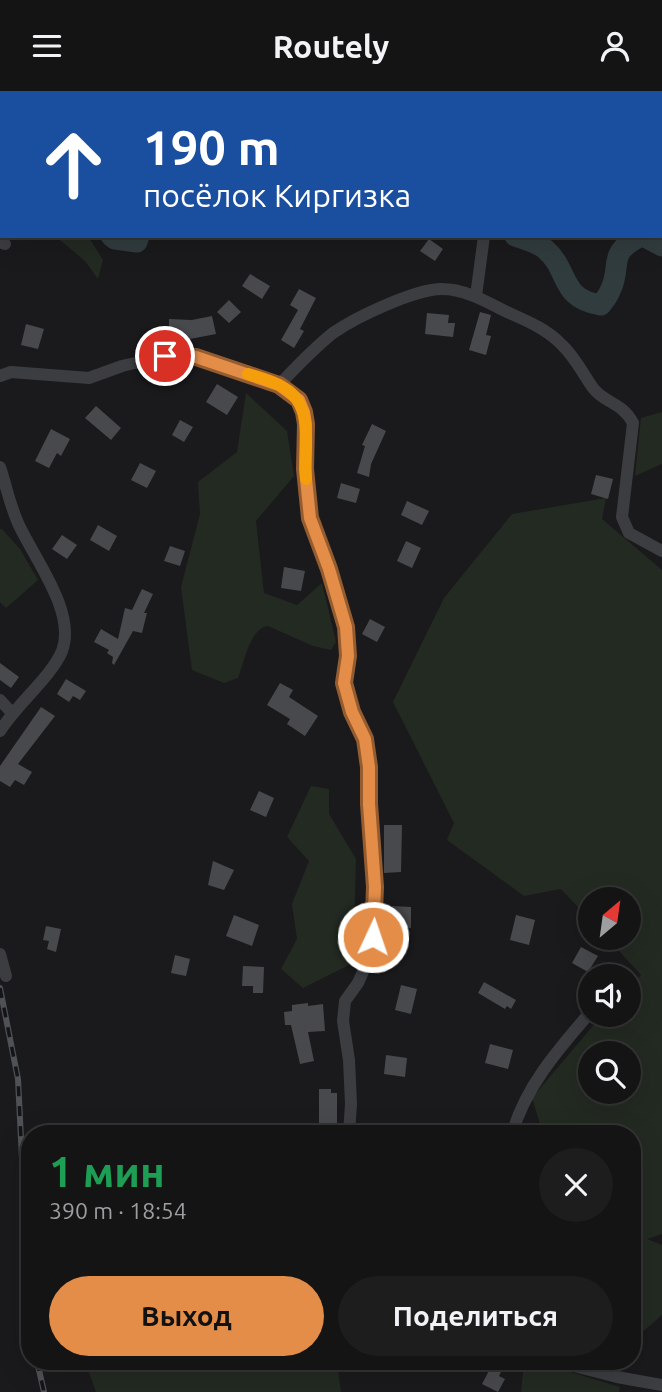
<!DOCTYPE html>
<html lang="ru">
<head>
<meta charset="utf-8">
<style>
	body { margin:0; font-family:Ubuntu,sans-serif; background:#1d1d1e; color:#f1f3f6; height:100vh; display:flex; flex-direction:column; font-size:26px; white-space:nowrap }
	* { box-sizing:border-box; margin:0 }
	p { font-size:23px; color:#9d9ea0 }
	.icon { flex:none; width:38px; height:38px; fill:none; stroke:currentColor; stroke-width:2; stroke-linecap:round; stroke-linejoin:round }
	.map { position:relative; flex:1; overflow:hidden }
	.drawer { position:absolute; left:21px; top:1034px; width:620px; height:245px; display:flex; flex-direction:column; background:#141415; border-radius:28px; box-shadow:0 7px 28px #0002,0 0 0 2px #333334 }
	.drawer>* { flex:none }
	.banner { position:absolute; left:0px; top:0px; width:663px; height:147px; box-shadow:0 7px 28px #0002,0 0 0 2px #333334; background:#1a4fa0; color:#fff; overflow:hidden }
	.needle { width:46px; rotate:29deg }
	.controls { position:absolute; left:578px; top:796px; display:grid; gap:14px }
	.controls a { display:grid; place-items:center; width:63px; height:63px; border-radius:50%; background:#141415; box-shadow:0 7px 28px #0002,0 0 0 2px #333334; font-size:35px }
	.pin { position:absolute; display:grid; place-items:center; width:60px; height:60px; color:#fff; margin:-30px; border:4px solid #fff; border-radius:50%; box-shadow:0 2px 7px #0007 }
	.me { position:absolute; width:77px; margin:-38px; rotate:3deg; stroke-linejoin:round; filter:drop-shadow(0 0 5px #0008) }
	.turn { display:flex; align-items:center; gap:24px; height:147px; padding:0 28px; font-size:32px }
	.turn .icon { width:91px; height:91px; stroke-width:2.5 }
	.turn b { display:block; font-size:49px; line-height:60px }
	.round { display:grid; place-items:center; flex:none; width:74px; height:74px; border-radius:37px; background:#1d1d1e }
	.headline { display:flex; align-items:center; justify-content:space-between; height:119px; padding:0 28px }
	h1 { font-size:42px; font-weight:700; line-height:52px; color:#1e9e55 }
	.cta { display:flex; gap:14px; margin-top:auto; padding:14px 28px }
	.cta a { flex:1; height:80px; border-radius:42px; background:#e48d49; color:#111; font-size:28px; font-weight:700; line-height:80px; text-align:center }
	.cta a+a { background:#1d1d1e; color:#f1f3f6 }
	header { display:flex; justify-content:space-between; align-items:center; height:91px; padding:0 28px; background:#141415; font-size:32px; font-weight:700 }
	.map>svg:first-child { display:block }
	.green { fill:#232a22; fill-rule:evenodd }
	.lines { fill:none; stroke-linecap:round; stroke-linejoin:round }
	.river { stroke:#313c3f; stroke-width:21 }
	.building { fill:#47494c }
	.street { stroke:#3b3d41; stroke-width:12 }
	.rail-casing { stroke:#4e5256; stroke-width:6 }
	.rail { stroke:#151517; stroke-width:3.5; stroke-dasharray:10; stroke-linecap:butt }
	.route-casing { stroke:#945c2f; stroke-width:18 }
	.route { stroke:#e48d49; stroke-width:12 }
	.slow { stroke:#f59e0b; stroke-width:12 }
</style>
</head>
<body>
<header><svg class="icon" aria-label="menu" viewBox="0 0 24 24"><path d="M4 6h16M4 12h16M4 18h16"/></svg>Routely<svg class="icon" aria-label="person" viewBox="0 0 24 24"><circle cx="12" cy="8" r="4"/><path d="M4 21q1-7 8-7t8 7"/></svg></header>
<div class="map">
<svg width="662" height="1301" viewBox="0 0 662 1301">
	<rect width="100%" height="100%" fill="#1a1a1c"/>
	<path class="green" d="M55,145H88L103,169L98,188L85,170Z
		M246,302L287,340L294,385L256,430L264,502L297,514L322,492L336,551L331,559L313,555L268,535C250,537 244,572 238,587L224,592L192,579L181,496L200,423L198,391L237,361Z
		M662,321V373L635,385L641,327Z
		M606,407L602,428L662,479V1143L647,1148L662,1154V1224L632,1250V1043H543L532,1007L602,924H628V898L641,884L607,847H628V808H590V829L561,798L524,805L447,749L454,732L393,611L444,507L512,423ZM590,962H628V1001H590Z
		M0,438H2L20,458L38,489L6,517L0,511Z
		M311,695L329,698V723L356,768L353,872L303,897L281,878L297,848L292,813L309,770L287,746Z
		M87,1271H337L341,1301H96L86,1273Z
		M524,1271H537L620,1296L619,1301H521Z"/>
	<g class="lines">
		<path class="river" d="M2,0L11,2
			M30,2L35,0
			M97,2L99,0
			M111,145L115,148L137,151L139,145
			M515,145C524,148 538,152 545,158C570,179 559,208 601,214C604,210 608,205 610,200C623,175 605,163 641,145
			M643,145L662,155"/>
	</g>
	<path class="building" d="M429,148L443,158L435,170L420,160Z
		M250,183L270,195L262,208L242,195Z
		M299,198L316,207L300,238L304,240L294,257L281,249L298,219L290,214Z
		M229,209L241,221L229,232L217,221Z
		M480,221L491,224L486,244L491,245L486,264L469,259Z
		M427,222L449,224L448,232H455L453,246L425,243Z
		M212,225L216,243L190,248L169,247V228L192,229Z
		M26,233L44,238L38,258L21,254Z
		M217,293L238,306L227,324L206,311Z
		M96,315L121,337L111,349L85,327Z
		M180,329L193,336L184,351L172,344Z
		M372,333L386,340L371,373L369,386L357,382L365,355L362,354Z
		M51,338L70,348L61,365L57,362L49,377L35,370Z
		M140,372L156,380L147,397L131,389Z
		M596,384L613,388L608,408L591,403Z
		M341,392L360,398L356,412L337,407Z
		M407,410L429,420L422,434L401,424Z
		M98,434L117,445L109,460L90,449Z
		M62,444L77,454L67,468L52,458Z
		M406,450L421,457L412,477L397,470Z
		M170,455L185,460L180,475L164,470Z
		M284,476L305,480L301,500L281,497Z
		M142,498L153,503L144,522H147L142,542L133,540L114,574L112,572L113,566L107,562L109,559L94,551L101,538L118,548L125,517L132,519Z
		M370,528L385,536L377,551L362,543Z
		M0,572L19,586L11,597L0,589Z
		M66,588L86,600L80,609L73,605L69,611L57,603Z
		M280,592L293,599L289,606L318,625L305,645L287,633L290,628L267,614Z
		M41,616L55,625L18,673L32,681L24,694L15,689L10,696L0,690V675Z
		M259,700L274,707L266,726L250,719Z
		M384,734H402L401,781L384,782Z
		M213,770L234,779L224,799L208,794Z
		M392,815L411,816V837L391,836Z
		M234,824L259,834L252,855L226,845Z
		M516,824L535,829L529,854L510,849Z
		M46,835L61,838L56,861L47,858L49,850L43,849Z
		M581,856L598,865L588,881L572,872Z
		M175,864L190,868L186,885L171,882Z
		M243,875L264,876L263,902H253V895H242Z
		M484,891L516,909L511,918L507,915L505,918L478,902Z
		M401,894L417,898L411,923L395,919Z
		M308,912V915L323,913L325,940L308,941L314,970L300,973L291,934H285L284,921L292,920V914Z
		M490,953L513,959L508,978L485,972Z
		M386,964L407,967L405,986L384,983Z
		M319,998H331V1002H337V1043H319Z
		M492,1274L502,1279L499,1285L505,1288L498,1301L482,1293Z"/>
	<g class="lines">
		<path class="street" d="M469,0L471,2
			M0,151L5,153
			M476,205L484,145
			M0,285L11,281L89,287L122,275L165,265L196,266L279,294L299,309L306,333L305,378L310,427L329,478L346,536L348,565L344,592L352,621L365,648L369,676V714L375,797L373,846L366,874L358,892L345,910L343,930L349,969L351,1013L349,1043
			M279,294C296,276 314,257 333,242C356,226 415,198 442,198C465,198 487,211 507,221C527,230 547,238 562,254C575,266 583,283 593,297C604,312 622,311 633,332L622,426L629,442L662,460
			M0,376C6,394 10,414 18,432C33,466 77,521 62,560C52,585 16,614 0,640
			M0,609L12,622
			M0,863L6,885
			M512,1043C525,997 556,961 587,925
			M555,1270L617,1286L662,1294"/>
		<defs>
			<path id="rail" d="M0,897L18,988L30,1227
				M37,1270L44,1301"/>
		</defs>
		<use href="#rail" class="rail-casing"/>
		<use href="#rail" class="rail"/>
	</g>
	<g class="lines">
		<defs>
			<path id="route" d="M165,265L196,266L279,294L299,309L304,321L306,333L305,378L310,427L329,478L346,536L348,565L344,592L352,621L365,648L369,676V713L375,796L373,846"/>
		</defs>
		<use href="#route" class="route-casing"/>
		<use href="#route" class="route"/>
		<path class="slow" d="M248,283C258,286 269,289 279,294C317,312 303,354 306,388"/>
	</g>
</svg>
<div class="controls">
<a><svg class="needle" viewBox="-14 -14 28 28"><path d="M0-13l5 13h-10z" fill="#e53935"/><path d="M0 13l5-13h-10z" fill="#9d9ea0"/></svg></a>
<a><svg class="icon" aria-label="sound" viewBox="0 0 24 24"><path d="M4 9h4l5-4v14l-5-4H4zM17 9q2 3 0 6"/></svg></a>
<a><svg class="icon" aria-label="search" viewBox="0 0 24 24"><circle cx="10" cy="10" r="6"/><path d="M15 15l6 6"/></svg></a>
</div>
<div class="pin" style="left:165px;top:265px;background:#d93025"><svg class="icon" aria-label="arrive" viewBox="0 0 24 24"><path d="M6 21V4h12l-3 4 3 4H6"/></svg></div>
<svg class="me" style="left:373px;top:846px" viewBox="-20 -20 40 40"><circle r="17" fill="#e48d49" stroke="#fff" stroke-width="3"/><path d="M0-11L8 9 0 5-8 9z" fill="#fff"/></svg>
<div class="banner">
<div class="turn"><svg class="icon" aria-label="ahead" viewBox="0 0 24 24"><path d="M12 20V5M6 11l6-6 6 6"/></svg><div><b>190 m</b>посёлок Киргизка</div></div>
</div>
<section class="drawer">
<div class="headline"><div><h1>1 мин</h1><p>390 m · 18:54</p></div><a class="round"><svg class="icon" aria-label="close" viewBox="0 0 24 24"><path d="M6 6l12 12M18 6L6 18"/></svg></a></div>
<div class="cta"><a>Выход</a><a>Поделиться</a></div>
</section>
</div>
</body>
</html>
